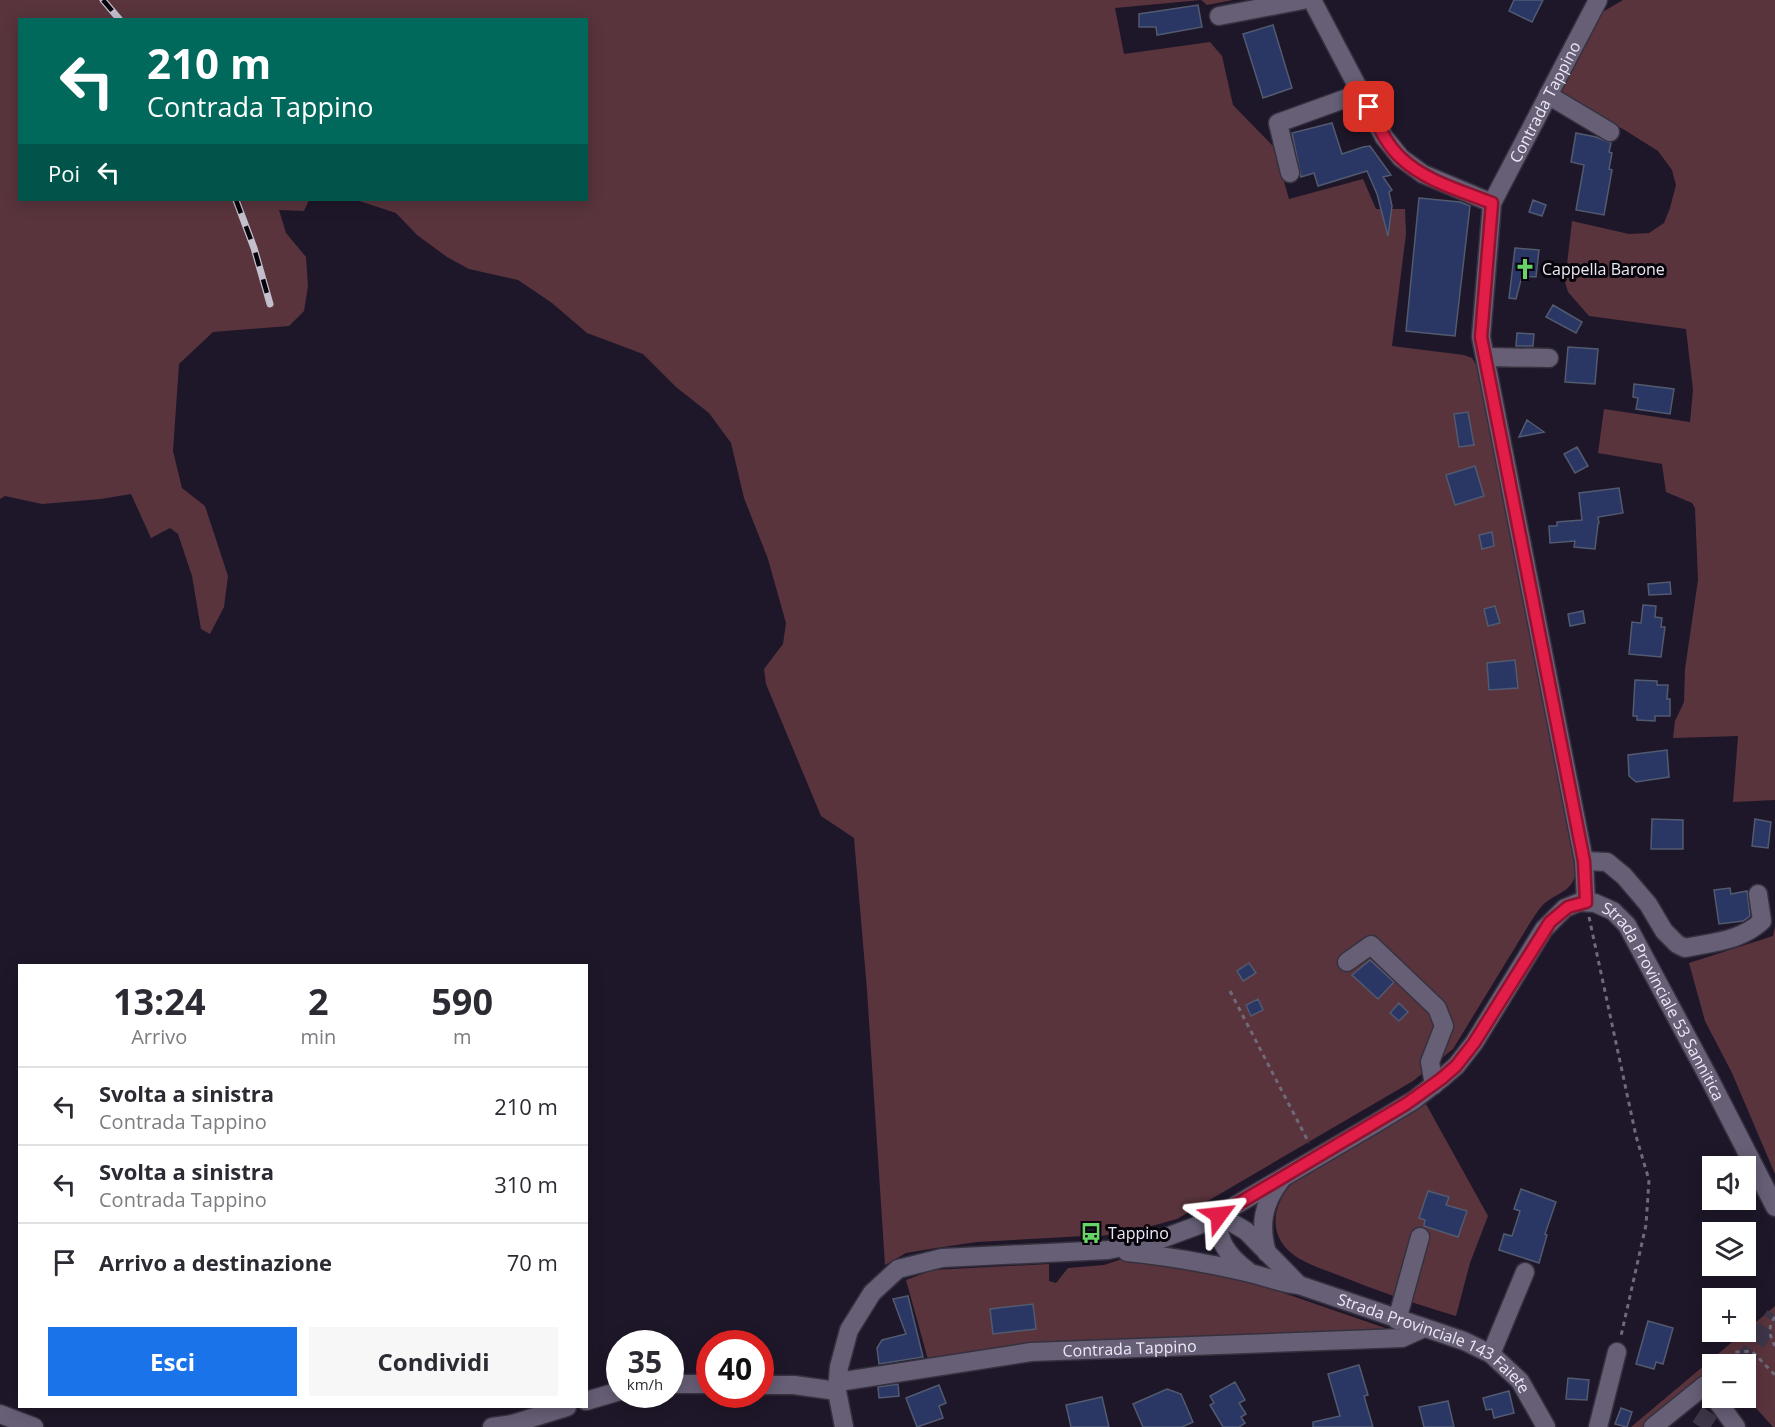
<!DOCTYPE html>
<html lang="it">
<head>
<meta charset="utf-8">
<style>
	body { margin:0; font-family:"Open Sans",sans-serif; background:#f7f7f7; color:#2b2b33; height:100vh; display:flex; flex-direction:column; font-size:22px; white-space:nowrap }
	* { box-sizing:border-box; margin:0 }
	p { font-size:20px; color:#7c7c81 }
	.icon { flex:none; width:33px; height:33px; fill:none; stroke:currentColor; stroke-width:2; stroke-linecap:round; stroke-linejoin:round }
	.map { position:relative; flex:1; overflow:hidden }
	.drawer { position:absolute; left:18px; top:964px; width:570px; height:444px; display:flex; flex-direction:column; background:#fff; border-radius:0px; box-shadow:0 3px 15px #0003 }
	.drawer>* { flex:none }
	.hud { position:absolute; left:18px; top:18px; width:570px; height:183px; border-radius:0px; box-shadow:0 3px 15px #0003; background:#00695c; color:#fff; overflow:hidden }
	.tools { position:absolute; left:1702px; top:1156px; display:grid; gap:12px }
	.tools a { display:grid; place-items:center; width:54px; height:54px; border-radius:0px; background:#fff; box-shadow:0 3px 15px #0003; font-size:30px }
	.speed { position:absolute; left:606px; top:1330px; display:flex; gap:12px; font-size:30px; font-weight:700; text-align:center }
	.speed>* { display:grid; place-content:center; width:78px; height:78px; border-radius:50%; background:#fff; box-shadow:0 3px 15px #0003; line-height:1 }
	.speed small { font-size:15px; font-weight:400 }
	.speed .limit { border:9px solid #d22; background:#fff; color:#111 }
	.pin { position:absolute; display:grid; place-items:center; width:51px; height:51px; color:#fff; margin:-26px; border-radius:12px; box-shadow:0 3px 9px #0006 }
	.me { position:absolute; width:66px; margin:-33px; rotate:60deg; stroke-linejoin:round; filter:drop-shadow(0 0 4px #0008) }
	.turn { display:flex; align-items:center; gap:21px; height:126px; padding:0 30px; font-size:27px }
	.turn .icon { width:78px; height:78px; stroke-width:2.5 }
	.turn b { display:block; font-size:42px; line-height:51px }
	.then { display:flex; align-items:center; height:57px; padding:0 30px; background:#0003; gap:12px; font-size:22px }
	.eta { display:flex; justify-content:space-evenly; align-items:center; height:102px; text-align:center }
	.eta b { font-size:36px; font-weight:700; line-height:42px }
	.cta { display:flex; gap:12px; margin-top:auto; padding:12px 30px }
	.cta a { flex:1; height:69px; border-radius:0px; background:#1a73e8; color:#fff; font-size:24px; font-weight:700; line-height:69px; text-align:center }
	.cta a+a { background:#f7f7f7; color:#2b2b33 }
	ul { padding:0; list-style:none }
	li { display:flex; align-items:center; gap:18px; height:78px; padding:0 30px; border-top:2px solid #e1e1e2 }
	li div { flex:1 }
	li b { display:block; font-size:22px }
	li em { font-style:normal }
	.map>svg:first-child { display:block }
	.green { fill:#59343d }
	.building { fill:#2a3764; stroke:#525a70; stroke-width:1.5 }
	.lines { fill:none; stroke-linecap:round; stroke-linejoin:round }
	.major-tunnel { stroke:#3d3648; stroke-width:18; stroke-dasharray:18 9; stroke-linecap:butt }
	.minor-casing { stroke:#36313f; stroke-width:21 }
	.path { stroke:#6f6979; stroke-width:3; stroke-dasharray:4.5 4.5; stroke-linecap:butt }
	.minor { stroke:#675f76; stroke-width:18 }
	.rail-casing { stroke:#c4bfcd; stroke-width:7 }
	.rail { stroke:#07050b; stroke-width:4.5; stroke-dasharray:14; stroke-linecap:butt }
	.route-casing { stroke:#92132f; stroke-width:15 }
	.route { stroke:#e11d48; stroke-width:10 }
	.labels { text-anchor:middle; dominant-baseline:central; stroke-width:6; stroke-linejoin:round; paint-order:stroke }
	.street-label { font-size:16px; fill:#ece8f5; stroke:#07050b }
	.poi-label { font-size:16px; fill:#ece8f5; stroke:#07050b; text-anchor:start }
</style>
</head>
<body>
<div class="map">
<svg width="1775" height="1427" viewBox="0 0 1775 1427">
	<rect width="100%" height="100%" fill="#1e1729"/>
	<path class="green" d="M0,0H1233L1207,5L1201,0L1115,8L1124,54L1210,42L1222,56L1233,105L1274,147L1289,199L1363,179L1376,209H1405L1406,234L1392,346L1464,355L1472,358L1479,369L1576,868C1575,891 1560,891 1545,903C1539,908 1534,917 1530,923L1453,1049L1413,1081L1177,1219L1130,1232L1100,1236L1096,1226L1085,1227L1084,1236L977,1242L936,1248L906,1253L885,1265L867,990L854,838L821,816L766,684L764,669L783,644L786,623L768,559L744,498L731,443L709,413L676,387L643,354L587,333L552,303L518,280L469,269L447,257L417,235L396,213L356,200H586V20H20V200H309L304,211L279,210L286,233L306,257L308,286L304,311L289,326L213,332L179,364L173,451L182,488L205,506L228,576L224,607L210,634L201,629L192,576L178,534L170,528L151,538L131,494L101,499L42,504L5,496L0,499Z
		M1623,0H1775V800L1733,802L1738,736L1673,738L1675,721L1684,702L1685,669L1698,580L1695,508L1692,503L1666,492L1662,464L1598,453L1604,409L1690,422L1693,390L1686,329L1589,316L1568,292L1565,282L1572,221L1629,234L1649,233L1664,223L1670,208L1676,185L1672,170L1658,151L1623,129L1554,99L1594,17Z
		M1775,926V1174L1732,1073L1705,1021L1689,963L1773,936Z
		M1426,1104L1488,1216L1470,1263L1456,1316C1416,1304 1377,1291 1338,1275C1320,1268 1298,1262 1285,1247C1267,1225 1277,1199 1294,1181Z
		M1128,1257L1237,1277L1391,1330L929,1363L906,1280L933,1270L1049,1264V1281L1056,1283L1068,1268L1104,1265Z
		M1775,1306V1427H1773L1746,1397V1365H1713V1369L1660,1415L1643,1427H1631Z"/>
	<path class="building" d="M1514,0H1543L1532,22L1509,11Z
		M1198,5L1202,27L1157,35L1156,27H1139V14Z
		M1273,25L1292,88L1263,98L1243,34Z
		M1332,123L1342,154L1363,147L1370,146L1391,175L1383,177L1392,190L1389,192L1392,206L1388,236L1377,194L1367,171L1318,186L1314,173L1301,177L1292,133Z
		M1576,133L1596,137L1611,143L1609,152L1612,153L1609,169L1612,170L1604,215L1576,210L1584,165L1571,162Z
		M1419,198L1460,202L1470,206L1455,336L1406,331Z
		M1533,200L1546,205L1542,216L1529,212Z
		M1515,248L1539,250L1536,277L1522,276L1516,299L1509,298Z
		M1553,305L1582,322L1576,333L1546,317Z
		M1517,333L1534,334L1533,346H1516Z
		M1568,347L1598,349L1595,384L1565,382Z
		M1634,384L1674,389L1670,414L1636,409L1638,398L1633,397Z
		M1468,412L1474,445L1459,447L1454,414Z
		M1527,420L1544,432L1519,437Z
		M1577,447L1588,466L1575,473L1564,454Z
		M1475,466L1484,496L1455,505L1446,475Z
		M1619,488L1623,513L1598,517L1599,523L1598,524L1595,549L1574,547L1575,541L1550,543L1549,526H1557V522L1582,520L1579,493Z
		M1492,532L1494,546L1482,549L1479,535Z
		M1670,582L1671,594L1649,595L1648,584Z
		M1643,605L1656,606L1655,617L1662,618L1661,627H1665L1661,657L1629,654L1632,622L1641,623Z
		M1495,606L1500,623L1488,626L1484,609Z
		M1583,611L1585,623L1570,626L1568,614Z
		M1515,660L1518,688L1489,690L1487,663Z
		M1635,680L1657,681V685H1668L1667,699H1670V716H1655V721L1637,720V716H1633Z
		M1667,750L1669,777L1636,782L1629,776L1628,755Z
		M1652,819L1683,820V849H1651Z
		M1755,819L1771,822L1768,848L1752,846Z
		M1730,888L1731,894L1747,891L1750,916L1743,921L1719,924L1714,890Z
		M1370,960L1394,982L1378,999L1352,975Z
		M1249,963L1256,973L1243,981L1237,971Z
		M1258,999L1263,1010L1251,1016L1246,1005Z
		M1399,1003L1408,1012L1399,1021L1390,1013Z
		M1521,1189L1556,1202L1545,1234L1547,1235L1539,1263L1499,1250L1504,1234L1512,1236L1520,1211L1514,1209Z
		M1428,1191L1449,1197L1446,1205L1467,1211L1458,1237L1424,1226L1425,1220L1419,1218Z
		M908,1296L923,1357L879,1364L877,1348L882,1340L906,1334L893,1299Z
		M1033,1304L1036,1329L993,1334L990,1309Z
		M1648,1321L1673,1328L1663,1364L1656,1362L1654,1369L1636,1364Z
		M1359,1365L1368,1395L1364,1396L1373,1427H1313V1422L1340,1416L1328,1374Z
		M1568,1378L1589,1380L1587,1400L1566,1399Z
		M1235,1382L1245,1400L1239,1403L1246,1414L1241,1417L1245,1423L1239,1427H1223L1210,1405L1214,1403L1210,1396Z
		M898,1384L899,1396L879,1398L878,1387Z
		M939,1385L946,1403L939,1406L943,1418L917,1427L906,1398Z
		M1167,1389L1181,1394L1193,1422L1182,1427H1143L1133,1404Z
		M1509,1391L1514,1413L1494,1418L1492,1409L1486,1410L1483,1398Z
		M1102,1397L1109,1427H1071L1066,1405Z
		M1448,1401L1454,1427H1424L1419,1407Z
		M1621,1408L1632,1412L1627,1427L1615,1424Z"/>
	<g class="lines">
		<path class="major-tunnel" d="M1741,1365L1775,1315
			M1700,1427L1719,1398"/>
		<defs>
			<g id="minor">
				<path d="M1312,0L1384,137L1401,158L1423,174L1492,203L1481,337L1584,861L1586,902"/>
				<path d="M1219,16L1303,0"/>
				<path d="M1548,95L1610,132"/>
				<path d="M1290,173L1278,123L1361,93"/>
				<path id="s1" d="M1492,203L1598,0"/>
				<path d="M1486,357L1549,358"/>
				<path d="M1584,861L1607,862L1624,876L1648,904L1664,931L1677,944L1685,948C1713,942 1741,941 1762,921L1758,894"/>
				<path d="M1347,962L1371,945L1437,1008L1444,1026L1430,1062L1434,1085"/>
				<path d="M1219,1215L1246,1231L1299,1285"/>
				<path d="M1219,1215C1215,1240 1229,1257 1248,1271"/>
				<path id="s2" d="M1127,1252C1167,1256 1207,1263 1246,1272C1264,1276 1280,1283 1299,1285L1464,1341L1491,1354L1520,1381L1546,1427"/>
				<path d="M1267,1253C1259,1225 1263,1203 1281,1180"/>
				<path d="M1397,1320L1420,1237"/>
				<path d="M1491,1354L1525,1272"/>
				<path id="s3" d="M838,1382L1031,1352L1402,1338L1422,1329"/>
				<path d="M670,1384H710"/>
				<path d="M760,1385H794L837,1391"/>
				<path d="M1715,1398L1736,1427"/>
				<path d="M586,1401L620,1391"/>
				<path d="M0,1414L34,1427"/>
				<path d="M492,1427L512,1424L567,1407"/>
				<path id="s4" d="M844,1427L837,1391L839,1367L849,1330L872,1293L898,1269L942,1258L1108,1250L1161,1239L1199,1225L1219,1215L1376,1123L1414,1100L1441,1079L1456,1066L1474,1043L1544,929L1565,908L1580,902L1595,903L1613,911L1627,925L1710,1080L1775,1207"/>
				<path d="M1598,1427L1617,1352"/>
				<path d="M1653,1427L1705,1385L1713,1396"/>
			</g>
		</defs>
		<use href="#minor" class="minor-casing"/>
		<path class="path" d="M1589,917L1636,1136L1649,1180L1646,1225L1621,1336
			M1230,991L1309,1143
			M1775,1317C1768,1326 1769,1336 1775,1346
			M1723,1365L1735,1352L1752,1351L1775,1375"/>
		<use href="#minor" class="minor"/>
		<defs>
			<path id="rail" d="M103,0L120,20
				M236,200L254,248L270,304"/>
		</defs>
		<use href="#rail" class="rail-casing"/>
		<use href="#rail" class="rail"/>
	</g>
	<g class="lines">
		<defs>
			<path id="route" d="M1219,1215L1406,1104L1441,1079L1456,1066L1474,1043L1550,922L1568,907L1586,902L1584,861L1481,337L1492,203C1462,191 1425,181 1401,158C1386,144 1378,125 1369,107"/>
		</defs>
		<use href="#route" class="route-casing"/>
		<use href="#route" class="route"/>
	</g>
	<defs>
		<symbol id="church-bare" viewBox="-9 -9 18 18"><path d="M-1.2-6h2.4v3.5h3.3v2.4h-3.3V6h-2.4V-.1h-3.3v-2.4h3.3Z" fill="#66d466" stroke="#07050b" stroke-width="2.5" paint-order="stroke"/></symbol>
		<symbol id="bus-bare" viewBox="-9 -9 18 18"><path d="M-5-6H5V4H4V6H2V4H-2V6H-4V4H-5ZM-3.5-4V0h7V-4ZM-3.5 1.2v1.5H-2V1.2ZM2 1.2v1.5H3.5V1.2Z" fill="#66d466" stroke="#07050b" stroke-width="2.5" paint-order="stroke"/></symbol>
	</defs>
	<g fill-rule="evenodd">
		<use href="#church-bare" x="1510" y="254" width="30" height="30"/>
		<use href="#bus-bare" x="1076" y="1218" width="30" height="30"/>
	</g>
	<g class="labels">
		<g class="street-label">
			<text stroke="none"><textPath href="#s1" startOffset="114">Contrada Tappino</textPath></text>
			<text stroke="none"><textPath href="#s4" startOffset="1134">Strada Provinciale 53 Sannitica</textPath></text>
			<text stroke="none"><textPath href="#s2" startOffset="324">Strada Provinciale 143 Faiete</textPath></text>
			<text stroke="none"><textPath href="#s3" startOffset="294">Contrada Tappino</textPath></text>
		</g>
		<g class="poi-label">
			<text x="1542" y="269">Cappella Barone</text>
			<text x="1108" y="1233">Tappino</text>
		</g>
	</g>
</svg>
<div class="tools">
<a><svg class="icon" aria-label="sound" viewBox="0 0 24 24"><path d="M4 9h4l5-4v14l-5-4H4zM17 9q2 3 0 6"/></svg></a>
<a><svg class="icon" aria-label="layers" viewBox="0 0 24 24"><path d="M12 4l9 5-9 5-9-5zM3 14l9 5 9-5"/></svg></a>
<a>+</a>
<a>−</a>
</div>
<div class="speed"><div>35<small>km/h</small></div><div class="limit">40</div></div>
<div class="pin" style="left:1369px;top:107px;background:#d93025"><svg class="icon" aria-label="arrive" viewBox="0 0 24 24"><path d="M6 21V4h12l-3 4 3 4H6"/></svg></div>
<svg class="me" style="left:1219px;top:1215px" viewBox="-20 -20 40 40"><path d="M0-17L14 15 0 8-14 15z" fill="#e11d48" stroke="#fff" stroke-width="4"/></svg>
<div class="hud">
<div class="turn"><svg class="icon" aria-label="left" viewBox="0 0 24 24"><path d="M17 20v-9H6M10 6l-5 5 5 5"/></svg><div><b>210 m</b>Contrada Tappino</div></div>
<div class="then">Poi<svg class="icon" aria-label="left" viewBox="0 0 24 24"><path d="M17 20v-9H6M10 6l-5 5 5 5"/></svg></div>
</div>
<section class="drawer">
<div class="eta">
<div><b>13:24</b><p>Arrivo</p></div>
<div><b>2</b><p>min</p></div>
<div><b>590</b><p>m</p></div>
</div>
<ul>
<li><svg class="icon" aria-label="left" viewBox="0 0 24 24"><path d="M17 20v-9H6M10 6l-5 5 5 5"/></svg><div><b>Svolta a sinistra</b><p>Contrada Tappino</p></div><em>210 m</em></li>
<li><svg class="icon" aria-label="left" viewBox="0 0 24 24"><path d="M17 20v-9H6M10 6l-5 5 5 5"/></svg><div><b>Svolta a sinistra</b><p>Contrada Tappino</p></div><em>310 m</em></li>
<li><svg class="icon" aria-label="arrive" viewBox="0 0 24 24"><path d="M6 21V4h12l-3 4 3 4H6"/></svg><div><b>Arrivo a destinazione</b></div><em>70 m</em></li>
</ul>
<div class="cta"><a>Esci</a><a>Condividi</a></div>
</section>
</div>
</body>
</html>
